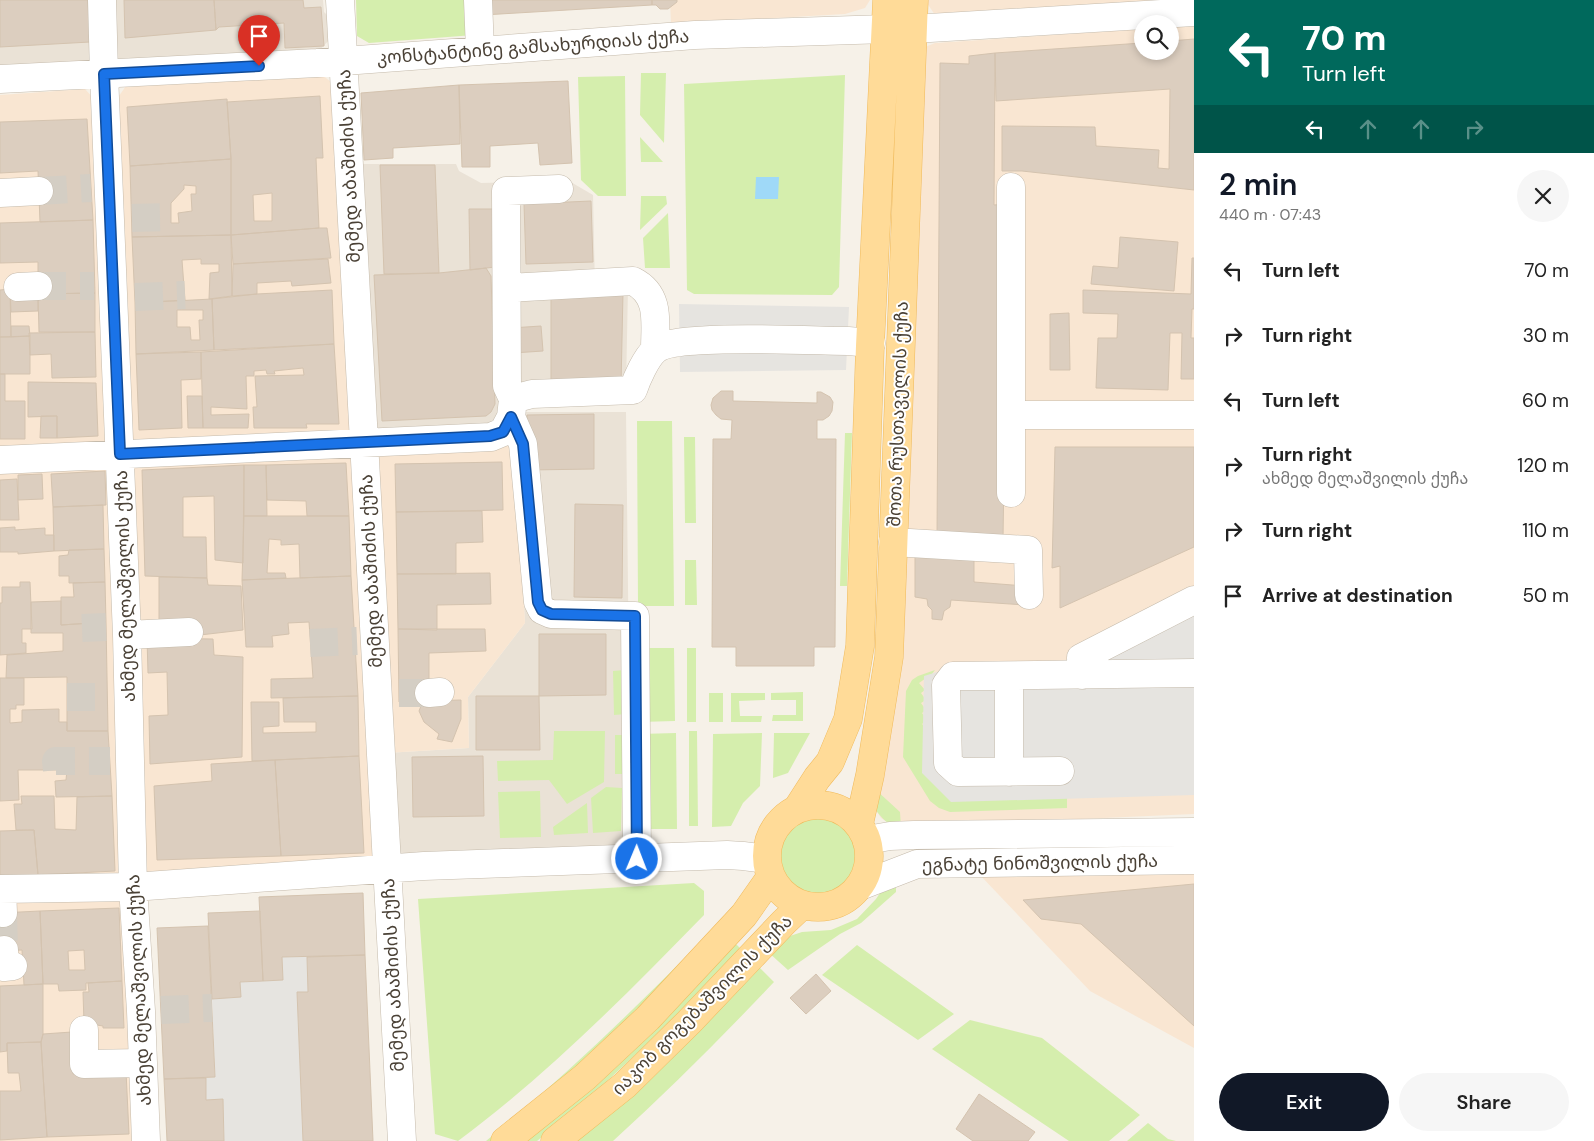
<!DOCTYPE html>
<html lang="en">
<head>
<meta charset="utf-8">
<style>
	body { margin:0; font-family:"DM Sans","Noto Sans Georgian",sans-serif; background:#f6f6f6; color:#222; height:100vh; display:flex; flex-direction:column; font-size:19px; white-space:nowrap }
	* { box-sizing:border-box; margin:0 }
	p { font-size:16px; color:#767676 }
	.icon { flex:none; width:28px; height:28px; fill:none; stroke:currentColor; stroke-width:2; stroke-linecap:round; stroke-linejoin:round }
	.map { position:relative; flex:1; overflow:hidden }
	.details { display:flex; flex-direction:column; background:#fff; width:400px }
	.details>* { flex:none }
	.guide { background:#00695c; color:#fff; overflow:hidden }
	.buttons { position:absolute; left:1134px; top:15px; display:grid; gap:10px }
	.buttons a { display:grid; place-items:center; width:45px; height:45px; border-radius:50%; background:#fff; box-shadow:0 2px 8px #0003; font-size:25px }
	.pin { position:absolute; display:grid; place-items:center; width:42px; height:42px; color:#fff; margin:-51px -21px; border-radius:50% 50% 50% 0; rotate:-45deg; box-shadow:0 0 5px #0007 }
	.pin .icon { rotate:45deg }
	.me { position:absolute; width:55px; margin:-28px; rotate:1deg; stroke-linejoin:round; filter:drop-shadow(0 0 4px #0008) }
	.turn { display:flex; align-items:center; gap:18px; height:105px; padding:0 25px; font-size:22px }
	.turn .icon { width:65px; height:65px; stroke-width:2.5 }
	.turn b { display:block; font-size:35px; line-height:42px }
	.lanes { display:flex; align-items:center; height:48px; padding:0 25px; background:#0003; justify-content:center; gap:25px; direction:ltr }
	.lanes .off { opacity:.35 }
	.round { display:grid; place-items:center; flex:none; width:52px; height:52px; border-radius:26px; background:#f6f6f6 }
	.summary { display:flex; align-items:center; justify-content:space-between; height:85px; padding:0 25px }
	h1 { font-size:30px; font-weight:600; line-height:38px; color:#111827 }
	.button { display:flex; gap:10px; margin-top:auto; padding:10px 25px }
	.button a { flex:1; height:58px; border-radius:30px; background:#111827; color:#fff; font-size:20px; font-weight:600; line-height:58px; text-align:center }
	.button a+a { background:#f6f6f6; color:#222 }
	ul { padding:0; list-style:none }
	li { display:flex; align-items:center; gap:15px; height:65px; padding:0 25px }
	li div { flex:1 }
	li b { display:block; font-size:19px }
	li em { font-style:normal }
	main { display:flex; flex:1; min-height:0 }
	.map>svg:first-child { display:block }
	.residential { fill:#eae2d6 }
	.commercial { fill:#f9e6d2 }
	.green { fill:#d5eead }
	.parking { fill:#e6e4e0 }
	.water { fill:#9fd9f8 }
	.building { fill:#dccebf; stroke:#d4c3af; fill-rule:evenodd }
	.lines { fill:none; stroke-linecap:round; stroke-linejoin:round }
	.minor-tunnel { stroke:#d4cec4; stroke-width:28; stroke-dasharray:28 14; stroke-linecap:butt }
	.minor-casing { stroke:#c5bbac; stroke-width:29 }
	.major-casing { stroke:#f0ba5b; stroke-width:29 }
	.minor { stroke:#fff; stroke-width:28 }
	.major { stroke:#ffdb98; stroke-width:28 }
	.route-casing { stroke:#114b97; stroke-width:12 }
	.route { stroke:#1a73e8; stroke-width:9 }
	.labels { text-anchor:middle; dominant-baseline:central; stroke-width:4; stroke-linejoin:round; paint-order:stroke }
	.street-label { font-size:18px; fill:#4a4136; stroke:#fff }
</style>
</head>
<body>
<main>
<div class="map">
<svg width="1194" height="1141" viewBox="0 0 1194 1141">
	<rect width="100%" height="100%" fill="#f6f1e8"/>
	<path class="residential" d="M0,0H96L94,58L84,62L0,66Z
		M111,0H323L324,12L331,19L332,37L316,54L126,63L117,57Z
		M353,164H456L459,171L481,183L569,181L593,195L595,288H628L626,387L530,388L501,429L374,431Z
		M524,412H626L631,849L406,863L392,851L386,753L469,748L468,697L525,623L514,425Z"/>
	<path class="commercial" d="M670,0H870L865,8L845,14L671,24Z
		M925,0H1194L935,15Z
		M1194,26V814L895,827L881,818L873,806L925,47L935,43L1142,29V51H1170V27Z
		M317,71L335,85L356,423L346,435L130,444L116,100L126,86Z
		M85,89L96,101L106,447L0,452V95Z
		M514,425L525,623L468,697L469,748L386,753L372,463L381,450Z
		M347,456L355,464L377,850L369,863L152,877L143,869L132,466Z
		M108,468L125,875L0,883V472Z
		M1194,869V1048L1090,991L979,874Z
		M115,894L124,902L136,1141H0V897Z"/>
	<path class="green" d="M356,0H472L474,35L369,43L357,36Z
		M641,73H666L664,143L640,115Z
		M845,75L839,287L832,295L694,294L687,290L684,84Z
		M625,76L626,196H598L581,180L578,77Z
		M640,137L663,162H641Z
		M641,196H666L667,204L640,230Z
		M668,213L670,268H645L643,238Z
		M637,421H672L674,606H638Z
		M845,433H852L847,586H840Z
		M684,437H695L696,523H685Z
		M685,560H696L697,605H685Z
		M639,648H674L675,721L640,722Z
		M687,648H696V722H687Z
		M625,670L626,714L614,715L613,671Z
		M935,670L932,674L919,683L925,690L921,693L926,700L921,703L926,710L922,713L927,720L922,724L927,729L1067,791V808L950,812L939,808L930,801L903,757L906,691L912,680L918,676Z
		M803,692V721H772L773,715H796V700H771V693Z
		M709,693H723V722H709Z
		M731,693H765V700L739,701L740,716H762L761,722H731Z
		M554,731H605L604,782L567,804L549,780L498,781L497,761L553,760Z
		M689,731H697L698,826H689Z
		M676,733L677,829H641L640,734Z
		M762,733L760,786L743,803L731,826L712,827L713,734Z
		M774,733H810L788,773L773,778Z
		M615,735H626V774H615Z
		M606,787L622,788L621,831L593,833L591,798Z
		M875,789L900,812L901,827C888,827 880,816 873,806Z
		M540,791L541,837L500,838L498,792Z
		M587,803L588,833L554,835L553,827Z
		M775 858a42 42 0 1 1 84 0a42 42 0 1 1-84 0Z
		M896,879V892L861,923L840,934L788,970L768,952L790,936L802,932L831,930L857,919L876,899L882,890Z
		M694,883L704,891V915C626,995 548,1074 458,1141L435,1134L418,899Z
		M715,927L645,1005L493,1141H486C567,1075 642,1002 715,927Z
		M735,943L741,949L684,1009L587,1100L537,1141H526Z
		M857,945L954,1014L918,1040L822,975Z
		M757,965L774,982C722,1037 669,1090 613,1141H575Z
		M970,1020L1042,1038L1140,1115L1109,1141H1069L932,1049Z
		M1148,1123L1168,1139L1176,1141H1127Z"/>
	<path class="parking" d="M679,304L849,307L846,370L680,372Z
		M1194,596V795L951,802L922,773L924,676L957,666L1036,670L1103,647Z
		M282,957H307L308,992H297L303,1141H224L223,1099L206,1100V1078L215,1077L212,999L240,997V982L283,980Z"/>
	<path class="water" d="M756,177H779L778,199H755Z"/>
	<path class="building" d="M0,0H88L90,42L0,47Z
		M124,0H214L216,30L125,38Z
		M214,0H303L304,8L321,7L324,46L285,48L284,23L219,27L216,30Z
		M482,0H652V5L483,15Z
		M652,0H677V2L668,9H660L656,5H652Z
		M1194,39V190L1022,171H1002V126L1095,127L1096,146L1159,150L1158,168L1169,169L1170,89L996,101L995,53L1142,43V51H1170V41Z
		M995,53L994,205L1008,204L1003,539L937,537L940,63L969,64V56Z
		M568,81L572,163L540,165L538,143L490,146V167H462L459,85Z
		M459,85L460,144L393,148V158L364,160L361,93Z
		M320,96L323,158H316L319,228L231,235V159L227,102ZM272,193V221H254L253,195Z
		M227,99L231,159L130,166L127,107Z
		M87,119L93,220L40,222L38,171L0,173V122Z
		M231,159V235L132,237L130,166ZM184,185L196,186V194H191L192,211L178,213L179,223H171V203L184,189Z
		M380,165H435L439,273L384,274Z
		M591,201L593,262L526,264L524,204Z
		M469,209H495V267L470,270Z
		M93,220L95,293L38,294V262L0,263V223Z
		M319,228H327L331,258L233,264L231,235Z
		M231,235L232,296L209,299L210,273L219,272V264H201V259L182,260L185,300L135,303L132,237Z
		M1120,237L1178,242L1174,291L1091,284L1093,266L1118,268Z
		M1192,258H1194V309H1192L1191,338H1194V379H1181L1182,333H1170L1168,390L1096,388L1098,338H1117L1118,314L1083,313V290L1191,294Z
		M328,259L331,283L292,286L291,281L257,283V294L232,296L233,264Z
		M486,268L491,276L495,404L491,412L486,416L382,421L374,275L439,273Z
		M10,289H38V311L11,312Z
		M10,289L11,337H0V290Z
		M332,290L334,344L214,350L212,299L257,294Z
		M623,292L621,386L551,384V293Z
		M95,293V332H39L38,294Z
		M212,299L214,350L136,354L135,303ZM177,310H203V320H199L200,340H191L190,327H177Z
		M1069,313L1070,370H1050V314Z
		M11,326H29L30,336L11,337Z
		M541,326L543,351L513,353L511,328Z
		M95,332L96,377L52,378L51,354L30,355L29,333Z
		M30,336V374H0V337Z
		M334,344L339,424H306L307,428H254L253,407H257L255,376L304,375L303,368L274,371L275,374H267L266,370L254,371V376H246L247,409L211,407V415L249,414L248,428H203L201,352Z
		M201,352V379L181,380L182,428L139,430L136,354Z
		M0,374H5V401H25V439H0Z
		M28,382L96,383L98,436L57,438V416L28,417Z
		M721,391H733V401L817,403V392H821L830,397L833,402L832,411L829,416L823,420H817V439H836L835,647H814V666H736V647H712L713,439H731L732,420L721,419L716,415L712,410L711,405L713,398Z
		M187,396H202L203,428H188Z
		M594,414V469L528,470L527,415Z
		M41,416H57V438H40Z
		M1055,447H1194V547L1060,608V566L1052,568Z
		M502,462L503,510L396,512L395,464Z
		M346,463L349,516H307L306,501L267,500L266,465Z
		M244,465L243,563L215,560L214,496L183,497V537H206L207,578L145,576L142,470Z
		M244,465H266L267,516H244Z
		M105,471L106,505L53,507L51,474Z
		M42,474L43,499L18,500V475Z
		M17,479L19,520H0V480Z
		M575,504L623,505L622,598L574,597Z
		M103,505L104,549L54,551L53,507Z
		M482,511L483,542L456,543V574H397L396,512Z
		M244,516H349L351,576L300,578L299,544L281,545V540L269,539L267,573H285L286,578L242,580Z
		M15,527V530L45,528V535H54V551L18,554V552H0V528Z
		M104,549L105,582L69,583V576H59V556L68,555L69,550Z
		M915,553L974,555V582L1025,586V605L951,600L950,607L944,611L942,620L932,619V610L928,606L927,599L915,597Z
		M490,573L491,604L437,605V630L398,629L397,574Z
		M351,576L358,696L271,698V679L313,678L309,622L288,623L289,634L272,636L273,647H246L242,580Z
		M159,577L207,578L208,585L241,586L243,630L200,635L159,628Z
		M20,582H30L32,629H22V643H26V653L0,655V603H2V587H20Z
		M105,582L106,622L61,625V597H74L73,583Z
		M61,601V625L106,622L108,731H67V677L6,678L7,655L63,651V633H31V602Z
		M398,629H485L486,651L429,653V701L399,702Z
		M539,634H606V695L539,696Z
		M147,638L213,639L214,655L243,657L242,757L150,764L149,716L168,715L167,672L148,673Z
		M0,678H24V705H16V709H10V723L22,722V710L59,709V722H67V731H108L112,796L56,797L55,781L66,780L67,770H18L19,800L0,801Z
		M358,696L359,756L252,761L251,702H279V726L263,727V733L316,732V722H284L283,698Z
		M476,696H539L540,750H476Z
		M461,700V719L452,742L437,739L439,734L424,722L419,711L423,701Z
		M359,756L364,853L281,856L275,760Z
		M483,756L484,816L413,817L412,757Z
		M275,760L281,856L157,860L154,786L212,781L211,764Z
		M21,796H54L55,829L76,830L77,797L112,796L115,871L38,875L34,830H16L14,804H22Z
		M34,830L38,875L0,876V831Z
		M1194,884V1026L1081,924L1041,919L1023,900Z
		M363,893L365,955L282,957L283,980L263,981L259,897Z
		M119,908L122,981L86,983V990L59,991L58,984H43L40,911ZM84,950L85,970H69L68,951Z
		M40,911L43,984L24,985L22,950L0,951V913Z
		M260,911L263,981L240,982L241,997L212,999L208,913Z
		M208,926L215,1077L164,1079L157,928Z
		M365,955L373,1141H303L297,992H308L307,957Z
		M816,974L831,991L806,1014L790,998Z
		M122,981L124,1028H103V1026L84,1023L83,992H89L88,983Z
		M43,984V1034L41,1042L7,1043V1051L0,1052V986Z
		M72,1032L73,1074L126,1071L129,1134L47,1137L41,1042L43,1034Z
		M41,1042L47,1137L0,1140V1091H21L19,1073H8L7,1043Z
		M206,1078V1100L223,1099L224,1141H167L164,1079Z
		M979,1094L1035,1132L1028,1141H973L956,1129Z"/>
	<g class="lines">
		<path class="minor-tunnel" d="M39,191L91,188
			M132,218L171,217
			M38,286H94
			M135,297L185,295
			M82,628L106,627
			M310,643L357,641
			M399,693H429
			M67,697H106
			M57,770L56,761H110
			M3,913L4,950
			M161,1010L212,1008"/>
		<defs>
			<path id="minor" d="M102,0L104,74L127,635L133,887L141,1011L146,1141
				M340,0L402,1141
				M478,0L480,50
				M913,29L1194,12
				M0,79L317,63L695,35L886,29
				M1011,187V415H1194
				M0,193L39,191
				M18,287L38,286
				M507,288L633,281C661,295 655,323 655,350
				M513,399L507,386L506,191L559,189
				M511,417L523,444L538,602L542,610L551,614L635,616L637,859
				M0,460L491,437L503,432L511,417L513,399L532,394L633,390C637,378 646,358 655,350C675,333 815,341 848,341L871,343
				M1011,493V415
				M893,542L1028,550L1029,595
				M127,635L189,632
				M1082,675L1081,658L1194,600
				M429,693L440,692
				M1060,771L958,772L948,763L946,685L953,676L1194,673
				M1009,772V676
				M867,840L890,836L914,835L1194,832
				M860,886L917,864L1194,860
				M0,889L133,887L424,866L727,855L743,856L766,859
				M2,889L3,913
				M4,950V967L13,966
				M84,1030V1064L142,1063"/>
			<path id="major" d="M767 856a51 51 0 1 1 102 0a51 51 0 1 1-102 0Z
				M797,809L817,778L830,762L848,719L860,646L870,346L887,0
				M859,824L870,775L889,657L914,0
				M505,1141L585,1077L648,1018L744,915L770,878
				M555,1141L625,1085L689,1022L784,922L801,906"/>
		</defs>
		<use href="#minor" class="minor-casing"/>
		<use href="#major" class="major-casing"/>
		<use href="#minor" class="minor"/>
		<use href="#major" class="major"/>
	</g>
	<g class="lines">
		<defs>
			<path id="route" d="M259,66L104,74L120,454L490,436L503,432L511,417L523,444L538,602L542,610L551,614L635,616L637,859"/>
		</defs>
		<use href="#route" class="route-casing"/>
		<use href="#route" class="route"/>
	</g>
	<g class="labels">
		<g class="street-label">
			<text transform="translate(533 47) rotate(-4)">კონსტანტინე გამსახურდიას ქუჩა</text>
			<text transform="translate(349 166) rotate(-93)">მემედ აბაშიძის ქუჩა</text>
			<text transform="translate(898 414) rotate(-88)">შოთა რუსთაველის ქუჩა</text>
			<text transform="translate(371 571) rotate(-93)">მემედ აბაშიძის ქუჩა</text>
			<text transform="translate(125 586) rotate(-92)">ახმედ მელაშვილის ქუჩა</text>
			<text transform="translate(1040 863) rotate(-1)">ეგნატე ნინოშვილის ქუჩა</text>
			<text transform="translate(393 975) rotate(-93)">მემედ აბაშიძის ქუჩა</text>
			<text transform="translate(139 990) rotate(-93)">ახმედ მელაშვილის ქუჩა</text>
			<text transform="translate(702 1005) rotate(-45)">იაკობ გოგებაშვილის ქუჩა</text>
		</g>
	</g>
</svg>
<div class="buttons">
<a><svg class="icon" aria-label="search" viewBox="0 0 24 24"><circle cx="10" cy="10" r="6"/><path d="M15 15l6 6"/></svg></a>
</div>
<div class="pin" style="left:259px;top:66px;background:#d93025"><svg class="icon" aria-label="arrive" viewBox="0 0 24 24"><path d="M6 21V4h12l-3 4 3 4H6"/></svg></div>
<svg class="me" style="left:637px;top:859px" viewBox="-20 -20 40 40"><circle r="17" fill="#1a73e8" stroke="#fff" stroke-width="3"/><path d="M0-11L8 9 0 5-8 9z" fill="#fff"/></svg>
</div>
<section class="details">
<div class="guide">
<div class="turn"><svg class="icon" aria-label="left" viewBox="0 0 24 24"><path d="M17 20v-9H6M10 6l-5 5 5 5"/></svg><div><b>70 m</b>Turn left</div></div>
<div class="lanes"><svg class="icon" aria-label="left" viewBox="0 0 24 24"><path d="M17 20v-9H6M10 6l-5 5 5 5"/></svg><svg class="icon off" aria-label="ahead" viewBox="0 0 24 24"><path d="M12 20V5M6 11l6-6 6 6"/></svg><svg class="icon off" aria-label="ahead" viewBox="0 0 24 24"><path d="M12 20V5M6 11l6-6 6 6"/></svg><svg class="icon off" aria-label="right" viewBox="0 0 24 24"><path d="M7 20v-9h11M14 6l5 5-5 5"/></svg></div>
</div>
<div class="summary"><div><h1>2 min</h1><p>440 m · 07:43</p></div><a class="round"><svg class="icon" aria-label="close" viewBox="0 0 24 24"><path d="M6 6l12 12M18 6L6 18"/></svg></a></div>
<ul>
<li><svg class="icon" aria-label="left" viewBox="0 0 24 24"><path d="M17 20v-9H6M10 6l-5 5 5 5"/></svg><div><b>Turn left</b></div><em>70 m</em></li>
<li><svg class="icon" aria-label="right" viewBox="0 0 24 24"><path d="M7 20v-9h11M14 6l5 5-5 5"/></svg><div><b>Turn right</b></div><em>30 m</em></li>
<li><svg class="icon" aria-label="left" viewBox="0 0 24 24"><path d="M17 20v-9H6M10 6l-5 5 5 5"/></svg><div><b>Turn left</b></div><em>60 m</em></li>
<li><svg class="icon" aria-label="right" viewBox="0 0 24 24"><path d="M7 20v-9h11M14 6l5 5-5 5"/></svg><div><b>Turn right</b><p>ახმედ მელაშვილის ქუჩა</p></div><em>120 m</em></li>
<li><svg class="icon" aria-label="right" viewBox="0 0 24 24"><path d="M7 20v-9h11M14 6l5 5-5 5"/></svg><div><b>Turn right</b></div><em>110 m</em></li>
<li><svg class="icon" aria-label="arrive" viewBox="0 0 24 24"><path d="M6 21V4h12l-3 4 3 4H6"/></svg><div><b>Arrive at destination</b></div><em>50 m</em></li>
</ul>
<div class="button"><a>Exit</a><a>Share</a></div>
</section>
</main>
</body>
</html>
